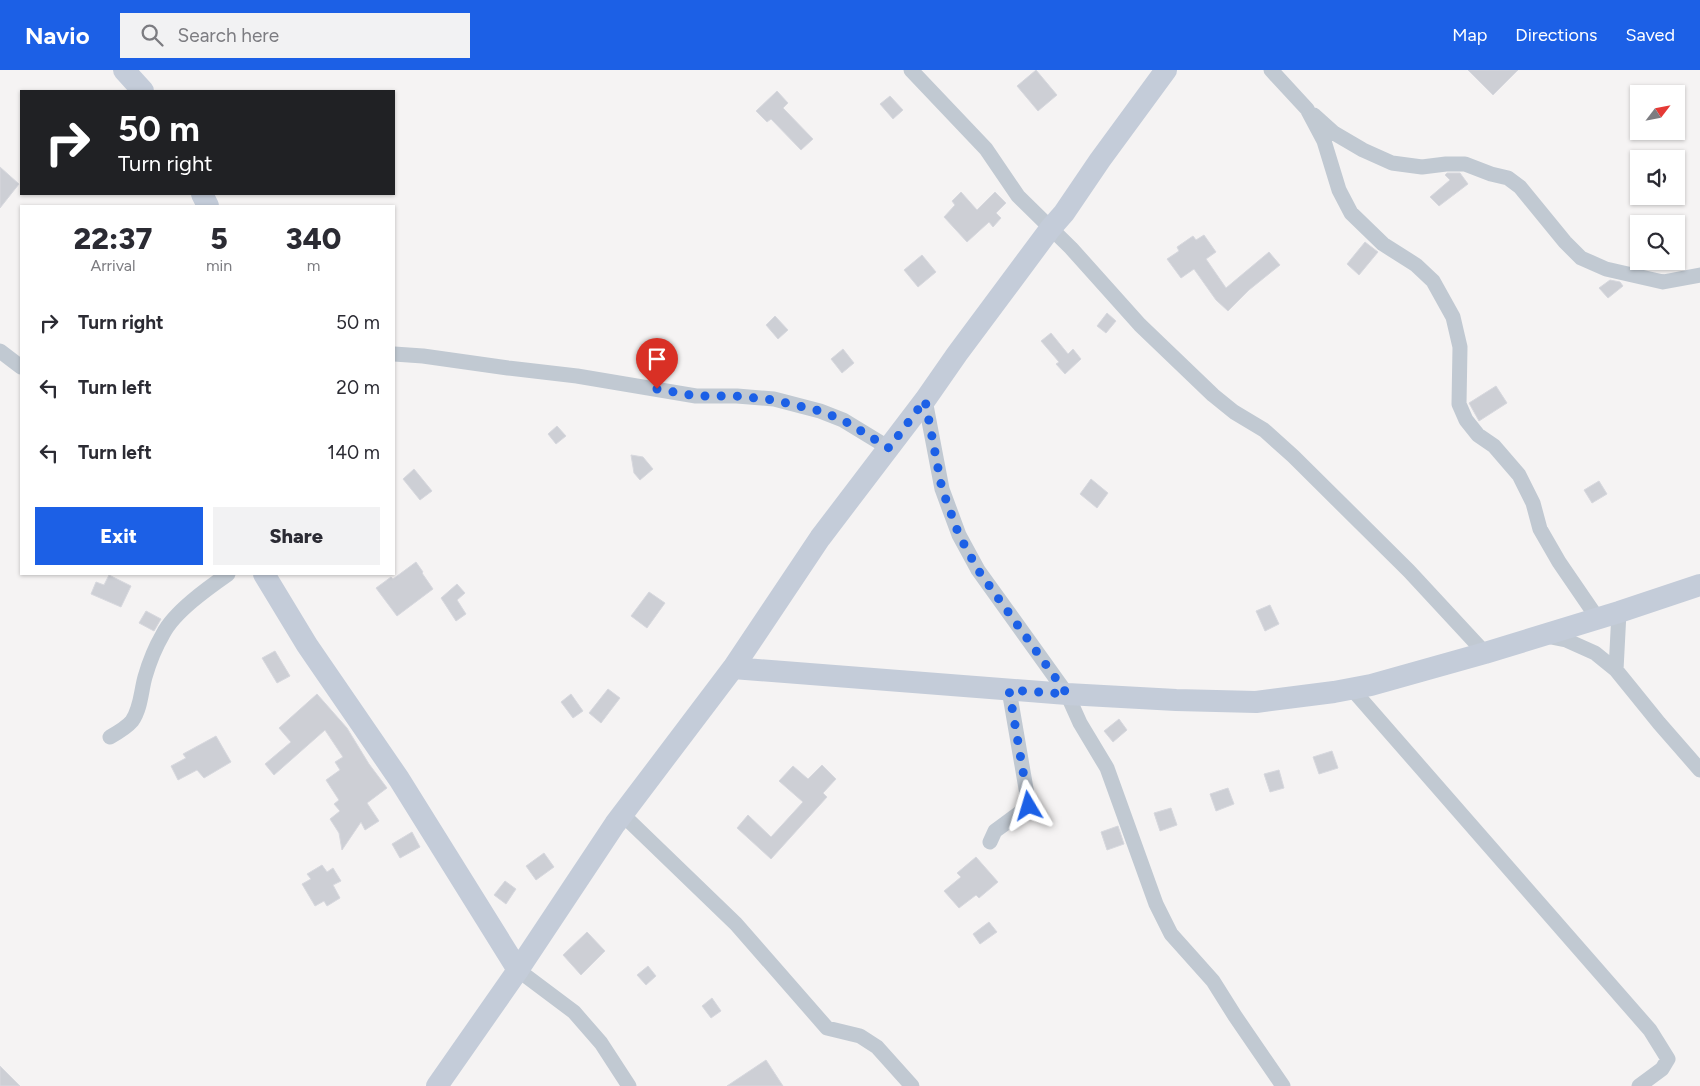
<!DOCTYPE html>
<html lang="en">
<head>
<meta charset="utf-8">
<style>
	body { margin:0; font-family:Figtree,sans-serif; background:#f2f2f3; color:#2b2b33; height:100vh; display:flex; flex-direction:column; font-size:19px; white-space:nowrap }
	* { box-sizing:border-box; margin:0 }
	p { font-size:16px; color:#7c7c81 }
	.icon { flex:none; width:28px; height:28px; fill:none; stroke:currentColor; stroke-width:2; stroke-linecap:round; stroke-linejoin:round }
	.map { position:relative; flex:1; overflow:hidden }
	.panel { position:absolute; left:20px; top:135px; width:375px; height:370px; display:flex; flex-direction:column; background:#fff; border-radius:0px; box-shadow:0 1px 4px #0004 }
	.panel>* { flex:none }
	.hud { position:absolute; left:20px; top:20px; width:375px; height:105px; border-radius:0px; box-shadow:0 1px 4px #0004; background:#202124; color:#fff; overflow:hidden }
	.needle { width:32px; rotate:58deg }
	.fabs { position:absolute; left:1630px; top:15px; display:grid; gap:10px }
	.fabs a { display:grid; place-items:center; width:55px; height:55px; border-radius:0px; background:#fff; box-shadow:0 1px 4px #0004; font-size:25px }
	.pin { position:absolute; display:grid; place-items:center; width:42px; height:42px; color:#fff; margin:-51px -21px; border-radius:50% 50% 50% 0; rotate:-45deg; box-shadow:0 0 5px #0007 }
	.pin .icon { rotate:45deg }
	.me { position:absolute; width:55px; margin:-28px; rotate:353deg; stroke-linejoin:round; filter:drop-shadow(0 0 4px #0008) }
	.turn { display:flex; align-items:center; gap:18px; height:105px; padding:0 15px; font-size:22px }
	.turn .icon { width:65px; height:65px; stroke-width:2.5 }
	.turn b { display:block; font-size:35px; line-height:42px }
	.eta { display:flex; justify-content:space-evenly; align-items:center; height:85px; text-align:center }
	.eta b { font-size:30px; font-weight:800; line-height:35px }
	.cta { display:flex; gap:10px; margin-top:auto; padding:10px 15px }
	.cta a { flex:1; height:58px; border-radius:0px; background:#1c60e6; color:#fff; font-size:20px; font-weight:800; line-height:58px; text-align:center }
	.cta a+a { background:#f2f2f3; color:#2b2b33 }
	ul { padding:0; list-style:none }
	li { display:flex; align-items:center; gap:15px; height:65px; padding:0 15px }
	li div { flex:1 }
	li b { display:block; font-size:19px }
	li em { font-style:normal }
	header { display:flex; align-items:center; gap:30px; box-sizing:border-box; height:70px; padding:0 25px; background:#1c60e6; color:#fff }
	header strong { font-size:24px }
	nav { display:flex; gap:28px; margin-inline-start:auto; font-size:18px }
	.search { width:350px; height:45px; background:#f2f2f3; display:flex; align-items:center; gap:12px; box-sizing:border-box; padding:0 18px; border-radius:0px; color:#7c7c81; font-size:19px }
	.map>svg:first-child { display:block }
	.building { fill:#cdcfd5; stroke:#d7d8de }
	.lines { fill:none; stroke-linecap:round; stroke-linejoin:round }
	.street { stroke:#c1c9d2; stroke-width:15 }
	.secondary { stroke:#c4ccd9; stroke-width:22 }
	.route { stroke:#1c60e6; stroke-width:9; stroke-dasharray:0 16.2 }
</style>
</head>
<body>
<header>
<strong>Navio</strong>
<div class="search"><svg class="icon" aria-label="search" viewBox="0 0 24 24"><circle cx="10" cy="10" r="6"/><path d="M15 15l6 6"/></svg>Search here</div>
<nav><a>Map</a><a>Directions</a><a>Saved</a></nav>
</header>
<div class="map">
<svg width="1700" height="1016" viewBox="0 0 1700 1016">
	<rect width="100%" height="100%" fill="#f5f3f3"/>
	<path class="building" d="M1036,0L1057,25L1038,41L1017,16Z
		M1468,0H1518L1493,25Z
		M777,21L788,33L783,38L813,69L801,80L771,49L767,52L756,41Z
		M890,26L903,40L893,49L880,34Z
		M0,97L19,114L0,138Z
		M1447,103H1460L1468,114L1439,136L1430,127L1450,110L1445,105Z
		M961,122L977,140L995,122L1006,133L996,143L1001,148L993,157L989,152L967,172L944,147L955,135L952,131Z
		M1204,165L1216,182L1206,189L1226,218L1269,182L1280,195L1249,220L1228,241L1216,230L1194,199L1181,208L1167,189L1179,181L1177,177L1193,166L1196,170Z
		M1365,172L1378,182L1359,205L1347,194Z
		M922,185L936,202L918,217L904,200Z
		M1610,210L1620,212L1623,216L1608,228L1599,218Z
		M1107,243L1116,251L1106,263L1097,256Z
		M775,246L788,260L778,269L766,255Z
		M1051,263L1068,284L1073,279L1081,289L1065,304L1056,294L1059,292L1041,271Z
		M843,279L854,293L842,303L831,289Z
		M1496,316L1507,333L1479,351L1469,333Z
		M557,356L566,366L556,374L548,364Z
		M631,385L643,387L653,399L640,410L634,403Z
		M414,399L432,421L420,430L403,409Z
		M1091,409L1108,423L1097,438L1080,424Z
		M1599,411L1607,424L1592,433L1584,420Z
		M416,492L423,502L422,503L433,519L397,546L376,518L391,507L393,509Z
		M109,505L131,516L121,537L91,524L96,512L104,515Z
		M457,514L465,523L457,530L466,544L456,551L441,528Z
		M649,522L665,533L647,558L631,546Z
		M1270,535L1279,554L1265,561L1256,541Z
		M146,541L161,549L154,561L139,553Z
		M275,581L290,606L277,613L262,588Z
		M608,619L620,628L601,653L589,643Z
		M317,624L347,658L369,694L387,718L367,733L379,751L365,760L361,752L342,780L339,763L330,749L340,741L334,734L339,730L326,710L340,700L335,692L343,687L325,660L274,705L265,694L291,672L279,658Z
		M571,624L583,641L573,648L561,632Z
		M1119,649L1127,660L1113,672L1104,661Z
		M216,666L231,692L204,708L197,700L178,710L171,696L186,688L183,684Z
		M1332,681L1338,698L1319,704L1313,687Z
		M822,695L836,709L823,723L827,727L771,789L737,758L748,745L771,767L803,732L779,711L793,696L808,709Z
		M1279,700L1284,718L1270,722L1264,704Z
		M1228,718L1234,734L1216,741L1210,724Z
		M1171,738L1177,755L1160,761L1154,743Z
		M1118,756L1124,774L1107,780L1101,762Z
		M412,762L420,777L400,788L392,774Z
		M544,783L554,797L536,810L526,796Z
		M976,787L998,812L979,828L976,825L959,838L944,821L961,807L957,803Z
		M322,795L327,802L333,798L341,811L333,815L340,828L327,836L324,831L315,836L302,814L311,809L307,804Z
		M505,811L516,819L506,834L494,825Z
		M989,852L997,862L980,874L973,864Z
		M587,862L605,881L581,905L563,885Z
		M648,896L656,906L646,915L637,905Z
		M712,928L721,941L711,948L702,936Z
		M766,990L783,1016H727Z
		M0,996L20,1016H0Z"/>
	<g class="lines">
		<path class="street" d="M911,0L986,79L1018,126L1071,178L1140,255L1213,325L1234,342L1264,360L1293,386L1409,501L1485,583
			M1271,0L1307,39L1324,71L1339,120L1351,143L1383,174L1416,195L1433,211L1453,247L1460,277L1459,334L1466,350L1478,365L1494,376L1519,405L1533,433L1540,459L1559,492L1598,549
			M1314,45L1334,63L1363,80L1392,93L1422,97L1446,94H1465L1491,104L1508,108L1520,117L1565,172L1581,188L1606,199L1663,212L1700,205
			M0,281L21,297
			M394,284L423,286L508,298L577,306L696,326H737L774,329L820,341L843,350L889,378
			M925,330L942,419L959,465L978,500L1067,624L1080,653L1107,698L1156,834L1171,864L1213,911L1235,946L1283,1016
			M1546,566L1566,570L1595,583L1616,600L1659,653L1700,700
			M1616,600L1619,542
			M1352,619L1650,960L1668,989L1662,999L1639,1016
			M110,667C117,663 127,657 132,651C141,638 141,621 145,607C149,593 156,576 163,564C174,542 208,518 228,504
			M622,744L736,854L827,958L860,966L877,977L912,1016
			M990,772L995,761L1029,736L1009,620
			M518,900L574,942L601,973L629,1016"/>
		<path class="secondary" d="M124,0L143,21
			M202,124L208,136
			M264,504L307,575L399,709L518,900
			M733,598L1067,624L1176,630L1256,632L1334,622L1371,615L1485,583L1619,542L1700,515
			M437,1016L518,900L615,754L733,598L820,468L925,330L957,284L1050,159L1064,143L1100,90L1166,0"/>
	</g>
	<g class="lines">
		<path class="route" d="M657,319L696,326H736L774,330L820,341L843,350L889,378L925,330L942,419L959,465L978,500L1067,624L1009,620L1029,736"/>
	</g>
</svg>
<div class="fabs">
<a><svg class="needle" viewBox="-14 -14 28 28"><path d="M0-13l5 13h-10z" fill="#e53935"/><path d="M0 13l5-13h-10z" fill="#7c7c81"/></svg></a>
<a><svg class="icon" aria-label="sound" viewBox="0 0 24 24"><path d="M4 9h4l5-4v14l-5-4H4zM17 9q2 3 0 6"/></svg></a>
<a><svg class="icon" aria-label="search" viewBox="0 0 24 24"><circle cx="10" cy="10" r="6"/><path d="M15 15l6 6"/></svg></a>
</div>
<div class="pin" style="left:657px;top:319px;background:#d93025"><svg class="icon" aria-label="arrive" viewBox="0 0 24 24"><path d="M6 21V4h12l-3 4 3 4H6"/></svg></div>
<svg class="me" style="left:1029px;top:736px" viewBox="-20 -20 40 40"><path d="M0-17L14 15 0 8-14 15z" fill="#1c60e6" stroke="#fff" stroke-width="4"/></svg>
<div class="hud">
<div class="turn"><svg class="icon" aria-label="right" viewBox="0 0 24 24"><path d="M7 20v-9h11M14 6l5 5-5 5"/></svg><div><b>50 m</b>Turn right</div></div>
</div>
<section class="panel">
<div class="eta">
<div><b>22:37</b><p>Arrival</p></div>
<div><b>5</b><p>min</p></div>
<div><b>340</b><p>m</p></div>
</div>
<ul>
<li><svg class="icon" aria-label="right" viewBox="0 0 24 24"><path d="M7 20v-9h11M14 6l5 5-5 5"/></svg><div><b>Turn right</b></div><em>50 m</em></li>
<li><svg class="icon" aria-label="left" viewBox="0 0 24 24"><path d="M17 20v-9H6M10 6l-5 5 5 5"/></svg><div><b>Turn left</b></div><em>20 m</em></li>
<li><svg class="icon" aria-label="left" viewBox="0 0 24 24"><path d="M17 20v-9H6M10 6l-5 5 5 5"/></svg><div><b>Turn left</b></div><em>140 m</em></li>
</ul>
<div class="cta"><a>Exit</a><a>Share</a></div>
</section>
</div>
</body>
</html>
